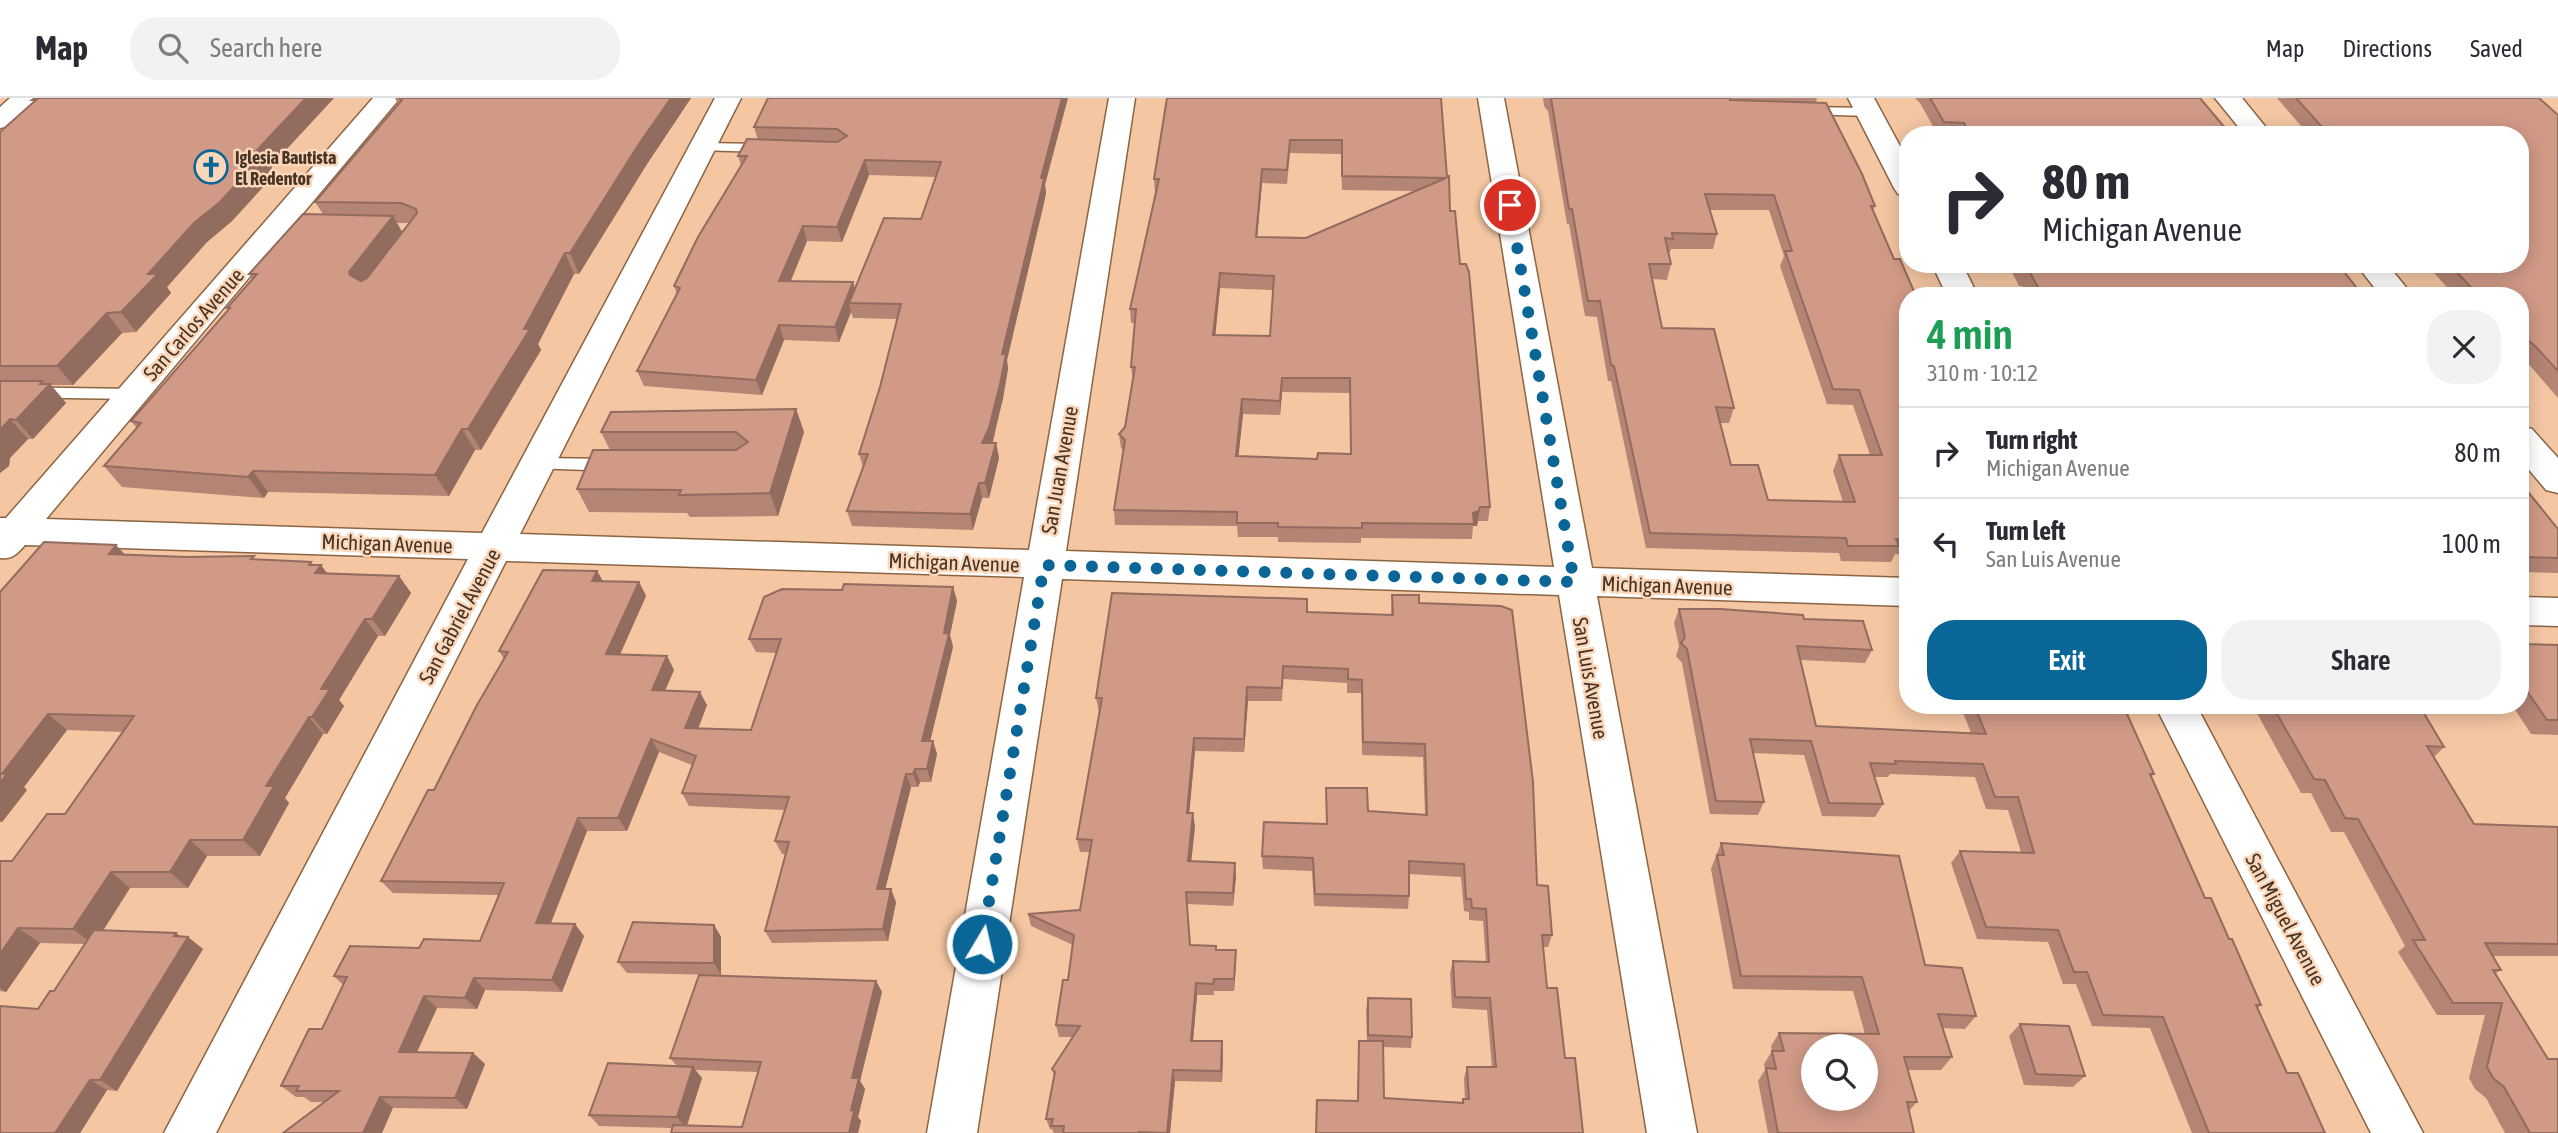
<!DOCTYPE html>
<html lang="en">
<head>
<meta charset="utf-8">
<style>
	body { margin:0; font-family:"Asap Condensed",sans-serif; background:#f2f2f3; color:#2b2b33; height:100vh; display:flex; flex-direction:column; font-size:26px; white-space:nowrap }
	* { box-sizing:border-box; margin:0 }
	p { font-size:23px; color:#7c7c81 }
	.icon { flex:none; width:38px; height:38px; fill:none; stroke:currentColor; stroke-width:2; stroke-linecap:round; stroke-linejoin:round }
	.map { position:relative; flex:1; overflow:hidden }
	.drawer { position:absolute; left:1899px; top:189px; width:630px; height:427px; display:flex; flex-direction:column; background:#fff; border-radius:28px; box-shadow:0 4px 18px #0003 }
	.drawer>* { flex:none }
	.guide { position:absolute; left:1899px; top:28px; width:630px; height:147px; border-radius:28px; box-shadow:0 4px 18px #0003; background:#fff; color:#2b2b33; overflow:hidden }
	.buttons { position:absolute; left:1801px; top:936px; display:grid; gap:14px }
	.buttons a { display:grid; place-items:center; width:77px; height:77px; border-radius:50%; background:#fff; box-shadow:0 4px 18px #0003; font-size:35px }
	.pin { position:absolute; display:grid; place-items:center; width:60px; height:60px; color:#fff; margin:-30px; border:4px solid #fff; border-radius:50%; box-shadow:0 2px 7px #0007 }
	.me { position:absolute; width:77px; margin:-38px; rotate:9deg; stroke-linejoin:round; filter:drop-shadow(0 0 5px #0008) }
	.turn { display:flex; align-items:center; gap:24px; height:147px; padding:0 28px; font-size:32px }
	.turn .icon { width:91px; height:91px; stroke-width:2.5 }
	.turn b { display:block; font-size:49px; line-height:60px }
	.round { display:grid; place-items:center; flex:none; width:74px; height:74px; border-radius:28px; background:#f2f2f3 }
	.head { display:flex; align-items:center; justify-content:space-between; height:119px; padding:0 28px }
	h1 { font-size:42px; font-weight:600; line-height:52px; color:#1e9e55 }
	.cta { display:flex; gap:14px; margin-top:auto; padding:14px 28px }
	.cta a { flex:1; height:80px; border-radius:28px; background:#0a6696; color:#fff; font-size:28px; font-weight:600; line-height:80px; text-align:center }
	.cta a+a { background:#f2f2f3; color:#2b2b33 }
	ul { padding:0; list-style:none }
	li { display:flex; align-items:center; gap:21px; height:91px; padding:0 28px; border-top:2px solid #e1e1e2 }
	li div { flex:1 }
	li b { display:block; font-size:26px }
	li em { font-style:normal }
	header { display:flex; align-items:center; gap:42px; box-sizing:border-box; height:98px; padding:0 35px; background:#fff; border-bottom:2px solid #e1e1e2 }
	header strong { font-size:33px }
	nav { display:flex; gap:38px; margin-inline-start:auto; font-size:24px }
	.search { width:490px; height:63px; background:#f2f2f3; display:flex; align-items:center; gap:18px; box-sizing:border-box; padding:0 24px; border-radius:28px; color:#7c7c81; font-size:26px }
	.map>svg:first-child { display:block }
	.lines { fill:none; stroke-linecap:round; stroke-linejoin:round }
	.lane-casing { stroke:#8d6442; stroke-width:3 }
	.street-casing { stroke:#8d6442; stroke-width:3 }
	.lane { fill:#fff; fill-rule:evenodd }
	.street { fill:#fff; fill-rule:evenodd }
	.wall { fill:#b48474; fill-rule:evenodd }
	.shaded-wall { fill:#926c5e }
	.building { fill:#d19a87; stroke:#926c5e; stroke-width:2; fill-rule:evenodd }
	.route { stroke:#0a6696; stroke-width:12; stroke-dasharray:0 21.6 }
	.labels { text-anchor:middle; dominant-baseline:central; stroke-width:5; stroke-linejoin:round; paint-order:stroke }
	.far-poi-label { font-size:18px; font-weight:bold; fill:#463426; stroke:#fbd6b8; text-anchor:start }
	.street-label { font-size:21px; fill:#463426; stroke:#fbd6b8 }
</style>
</head>
<body>
<header>
<strong>Map</strong>
<div class="search"><svg class="icon" aria-label="search" viewBox="0 0 24 24"><circle cx="10" cy="10" r="6"/><path d="M15 15l6 6"/></svg>Search here</div>
<nav><a>Map</a><a>Directions</a><a>Saved</a></nav>
</header>
<div class="map">
<svg width="2558" height="1035" viewBox="0 0 2558 1035">
	<rect width="100%" height="100%" fill="#f4c6a2"/>
	<g class="lines">
		<defs>
			<path id="lane" d="M1807,9L1869,10L1876,14L1869,18L1802,16L1800,13Z
				M702,45L768,46L775,50L768,54L697,52V46Z
				M0,289L133,291L141,296L133,301L0,299Z
				M538,360L614,361L623,367L614,373L532,370L529,366Z"/>
			<path id="street" d="M10,0H39L9,28L0,30V9Z
				M373,0H400L46,421L482,435L715,0H741L520,436L1029,452L1109,0H1135L1066,453L1554,469L1478,0H1504L1592,470L1908,480V508L1597,498L1697,1035H1647L1559,497L1062,481L977,1035H927L1024,479L506,463L216,1035H164L468,461L25,447C18,455 12,462 0,460V420H6Z
				M1848,0H1874L1908,63V98L1898,96L1894,90Z
				M2215,0H2242L2272,37H2245Z
				M1932,166H1962L1978,198H1947Z
				M2356,166H2387L2413,198H2381Z
				M2520,328L2532,331L2558,360V395L2546,392L2520,361Z
				M2520,499L2558,500V528L2520,527Z
				M2155,607H2196L2423,1035H2371Z"/>
		</defs>
		<use href="#lane" class="lane-casing"/>
		<use href="#street" class="street-casing"/>
		<use href="#lane" class="lane"/>
		<use href="#street" class="street"/>
	</g>
	<path class="wall" d="M35,0H334L271,68L272,70L260,84L263,89L232,123L207,144L167,189L171,195L136,234L122,235L73,287H51L66,305L33,341H28L10,360L9,368L0,375V34L34,4L32,2Z
		M395,0H691L647,66L579,176H574L538,246L541,252L481,352H475L449,398L268,394L264,400L122,389L104,368L137,330L131,323L228,212L227,210L252,181L249,176L323,116L315,104L398,6ZM397,125H409L402,134Z
		M768,0L1045,87L1046,95L1007,262L1008,271L993,345H996L999,360L989,400H982L973,432L852,428L847,413L863,369L859,356L880,289L897,221L853,220L851,214L839,244L784,242L762,297L644,288L637,273L677,196L674,188L741,67L738,58L758,42L754,29ZM869,77L936,79L921,121L855,190L791,183L807,143L842,144Z
		M1167,0H1441L1450,113L1460,166L1490,409L1488,423H1478L1477,428H1473L1472,441L1361,440V445L1278,444V439H1238L1237,428L1115,427L1114,412L1124,353L1121,350L1119,336L1125,329L1133,284L1131,269L1135,225H1131L1130,211L1155,95L1154,81ZM1290,55L1341,56L1342,92L1415,93L1306,140L1257,139L1262,85L1287,86ZM1220,190L1273,192L1270,238L1215,237ZM1282,294L1350,295V356L1317,361L1238,358L1243,316L1280,317Z
		M1543,0H1817L1816,4L1875,108L1873,113L1908,198V457L1895,456L1891,464L1841,463L1839,455L1646,450L1611,283H1608L1597,219L1585,218L1569,126H1567L1548,13L1544,8ZM1709,112H1769L1784,158L1780,168L1827,306L1853,307L1870,357H1839L1833,373L1843,404L1768,402L1731,367L1720,325H1729L1734,310L1662,230L1653,181L1667,182L1671,166L1669,156L1671,151H1713L1717,136Z
		M1915,0H2200L2231,37H1938L1920,5Z
		M2277,0H2539L2558,17V300L2525,262L2520,259V198H2455L2426,166H2520V37H2309Z
		M2008,166H2338L2363,198H2028L2022,188H2019Z
		M796,311L804,334L778,418L690,419L687,415L589,414L577,391L610,352L601,334Z
		M2520,384L2558,431V475L2520,474Z
		M125,456L257,462L321,467L327,475L399,478L411,495L385,538H378L339,602L344,608L327,636H323L285,700L289,705L260,758H207L188,790H130L103,832L188,839L203,851L117,993L107,992L80,1035H0L38,911L54,893L85,846L40,845L6,894L0,893V763H12L65,716L123,634L67,632L24,689L27,692L2,724H0V494Z
		M597,473L603,483L639,484L646,498L620,556L667,558L674,572L665,593L707,607L698,631L751,632L776,555L756,554L749,541L842,492L953,489L957,503L950,537L953,549L930,643H933L937,656L931,684H920L918,689H911L885,791L896,804L888,843L772,845L765,833L785,756H782L775,743L785,712L689,708L682,695L692,667L659,654L627,733H587L551,825L584,838L562,894L485,892L477,911L437,910L417,954L473,955L485,966L467,1011L393,1010L324,1004H311L304,999H296L281,988L322,931L343,887L334,878L419,850L480,843L499,797L393,795L381,783L434,692L504,561L499,553Z
		M1392,497L1419,505L1537,787L1552,837L1548,849H1543L1547,890L1583,1035L1357,1003L1359,943H1367L1366,912L1368,900L1412,939L1411,950L1383,949L1384,1000L1462,1004L1463,1001H1465L1464,980L1467,969H1492L1487,912L1452,910L1450,875L1453,863L1486,864L1483,823L1469,822V814L1464,813L1461,779L1409,776V798L1408,811L1314,808L1312,773L1263,771L1262,758L1326,726V690L1368,713L1425,717L1423,659L1362,657L1361,595H1347V585L1283,581L1282,603H1248L1244,654L1195,653L1189,715L1195,728L1191,763L1236,778L1233,808L1187,806L1190,847L1217,852L1236,864L1234,893H1214V897H1197L1193,943L1223,955L1222,984L1175,983L1170,1035H1054L1052,1031H1050L1046,1021L1054,978L1052,971L1073,939H1059L1056,927L1068,882L1073,847L1031,828L1028,816L1080,812L1090,754H1080L1077,741L1100,614H1099L1096,600L1307,514L1391,517Z
		M1679,511L1804,521L1872,552L1865,565L1800,562L1816,628L1971,635L1960,607H2123L2154,676L2151,679L2205,800L2229,841L2261,907L2258,910L2287,975L2325,1035H2192L2150,930L2092,928L2076,886H2063L2048,844L1977,841L1951,765L1960,753L2021,754L2008,712L1986,711L1975,679L1890,676L1888,679H1874L1883,706L1875,719L1822,718L1804,657L1753,655L1764,704L1758,717L1710,716L1682,565L1676,558L1679,548L1674,525Z
		M2520,546L2558,547V637L2531,636L2512,607H2520Z
		M2254,607H2419L2444,649L2434,659L2474,726L2558,729V858H2492L2501,872L2496,875L2558,1035H2505L2486,1000L2475,991L2469,980L2485,917H2437L2398,854L2405,848L2344,734H2331L2311,695H2301L2253,608Z
		M1721,745L1925,867L1976,918L1965,931L1942,930L1952,959L1941,972H1908L1917,1004L1909,1013L1914,1035H1768L1758,983L1765,972L1764,966L1772,953L1771,948L1779,935L1865,936L1853,893L1733,891L1711,771Z
		M714,827L721,839V877L627,875L618,864Z
		M876,883L882,894L860,983L865,991L858,1019L861,1023L858,1035L599,1028L589,1017L677,968L670,960ZM695,972L758,974L742,1029L687,1028L702,980Z
		M2020,926L2085,978L2073,989L2024,987L2009,938Z"/>
	<path class="shaded-wall" d="M306,0H334L271,68L272,70L260,84L263,89L232,123L207,144L167,189L171,195L136,234L121,214L148,176L244,70L257,52Z
		M671,0H691L647,66L579,176L570,155L639,46Z
		M1062,0H1068L1045,87L1046,95L1044,105L1007,262L1008,271L1003,301L992,345H982L1041,80Z
		M865,62L869,77L842,144L837,129Z
		M1262,71V85L1256,153V139Z
		M393,118L405,139L362,194L350,177L349,174Z
		M803,128L807,143L784,198L779,183Z
		M565,155L574,176L538,246L541,252L481,352L468,331Z
		M1220,175V190L1214,251L1213,237Z
		M853,184L858,199L849,205L851,214L839,244L835,229Z
		M107,215L122,235L73,287L57,268Z
		M779,227L784,242L762,297L756,282Z
		M1282,280V294L1280,317V303Z
		M42,283L47,289L50,286L66,305L33,341L16,322Z
		M1242,301L1243,316L1237,373L1236,358Z
		M796,311L804,334L778,418L770,395Z
		M10,321L28,341L10,360L9,368L0,375V332Z
		M462,331L475,352L449,398L435,377Z
		M996,345L999,360L989,400L985,385Z
		M253,373L268,394L264,400L248,379Z
		M979,385L982,400L973,432L970,416Z
		M1480,409L1477,428H1473V415Z
		M116,447L132,464L109,456Z
		M311,464L317,472L321,467L334,485L329,492L309,467Z
		M597,473L605,487L592,483Z
		M399,478L411,495L385,538L372,521Z
		M639,484L646,498L614,570L606,556Z
		M953,489L957,503L950,537L953,549L927,656L922,643Z
		M365,521L378,538L339,602L344,608L327,636L312,619L321,591Z
		M667,558L674,572L659,606L652,592Z
		M1247,589L1248,603L1244,654V641Z
		M700,594L707,607L693,644L685,630Z
		M48,616L67,632L24,689L27,692L2,724L0,723V685L2,676Z
		M309,619L323,636L285,700L289,705L260,758L243,742L266,688Z
		M1194,640L1195,653L1188,728L1187,715Z
		M651,641L659,654L627,733L618,720Z
		M933,643L937,656L931,684L927,671Z
		M915,671L920,684L918,689L913,676Z
		M906,676L911,689L882,804L877,791Z
		M1193,715L1195,728L1190,776L1188,763Z
		M578,720L587,733L546,837L536,825Z
		M190,742L207,758L188,790L170,774Z
		M1235,765L1236,778L1233,808V795Z
		M111,774L130,790L94,847L73,831Z
		M891,791L896,804L888,843L883,831Z
		M575,826L584,838L562,894L552,882Z
		M714,827L721,839V877L714,865Z
		M18,830L40,845L6,894L0,890V856Z
		M176,835L186,842L188,839L203,851L117,993L100,982Z
		M1236,852V864L1234,893V881Z
		M474,880L485,892L477,911L465,900Z
		M876,883L882,894L860,983L865,991L858,1019L861,1023L858,1035H849L852,980Z
		M1196,885L1197,897L1192,954L1191,943Z
		M424,898L437,910L412,965L399,954Z
		M1222,943L1223,955L1222,984L1221,973Z
		M473,955L485,966L467,1011L455,1000Z
		M693,969L702,980L686,1030L677,1019Z
		M1173,972L1175,983L1170,1035H1167Z
		M90,982L107,992L80,1035H55Z
		M380,999L393,1010L382,1035H363Z"/>
	<path class="building" d="M35,0H306L257,52H261L244,70H251L220,104L194,125L148,176H158L121,214L107,215L57,268H0V34L36,2H32Z
		M399,0H671L639,46L570,155H565L524,231H530L468,331H462L435,377L253,373L248,379L104,368L141,325L131,323L230,210H227L257,176H249L303,116L393,118L349,174L350,177L361,183L367,180L417,115L416,111L401,105L315,104L402,2Z
		M768,0H1062L1041,80H1044L1042,90L1002,256H1006L1000,286L989,330L982,345H996L985,385H979L970,416L847,413L868,356H859L880,289L901,206L849,205L884,120L921,121L941,64L865,62L837,129L803,128L779,183L853,184L835,229L779,227L756,282L637,273L680,190L674,188L698,139L747,58H738L747,41L837,44L847,38L837,31L754,29Z
		M1167,0H1441L1447,79L1449,78L1450,113H1455L1460,166H1466L1469,174L1490,409H1480L1479,413L1473,415L1474,426L1362,425V430L1278,429V425H1237V414L1114,412L1125,342L1119,336L1125,329L1135,269H1131L1136,211H1130L1159,81H1154ZM1290,42H1342V78L1446,80L1306,140L1256,139L1262,71L1287,72ZM1220,175L1274,178L1270,238L1213,237ZM1282,280H1350L1351,356L1318,355L1317,361L1236,358L1242,301L1280,303Z
		M1551,0H1730V2L1826,5L1862,76L1875,108H1871L1894,161H1900L1916,198H1908V441H1896L1899,448H1848L1846,440L1650,435L1614,268L1611,267L1600,203H1588L1572,111H1569ZM1705,96L1774,97L1792,153H1785L1833,291L1859,292L1882,357H1839L1855,404L1768,402L1758,367H1731L1716,309L1734,310L1714,231L1662,230L1649,166H1671L1665,140L1673,141L1672,135L1717,136Z
		M1930,0H2200L2231,37H1970L1964,25L1944,24Z
		M2296,0H2539L2558,17V273L2536,249L2528,242H2520V198H2479L2449,166H2520V37H2329Z
		M2022,166H2338L2363,198H2043L2029,173H2026Z
		M0,283H42L40,286H50L16,322L10,321L0,332Z
		M796,311L770,395L679,397L681,392L577,391L593,352H736L748,344L736,334H601L611,314Z
		M2520,384L2558,431V460L2520,459Z
		M44,444L116,447L109,456L186,459L254,458L251,461L311,464L309,467H321L315,475L399,478L372,521H365L321,591H330L312,619H309L266,688H274L243,742H190L170,774H111L73,831L18,830L0,856V763H12L47,716H65L134,618L48,616L2,676H7L0,685V494Z
		M543,472L597,473L592,483L639,484L606,556L667,558L652,592L700,594L685,630L751,632L781,541H749L764,499L782,491L842,492L844,486L953,489L944,535L949,536L922,643H933L927,671H915L913,676H906L877,791H891L883,831L765,833L789,744L775,743L789,699L682,695L696,658L651,641L618,720H578L536,825L575,826L552,882L474,880L465,900L424,898L399,954L473,955L455,1000L380,999L363,1035H283L339,993H296L299,988H281L309,931H322L347,879L334,878L350,848L419,850L424,841L480,843L504,785L381,783L428,692H434L477,607L508,554L499,553Z
		M1112,495L1307,501V514L1393,517L1392,497H1419V505L1501,508L1512,512L1533,684L1537,787L1548,788L1552,837H1542L1547,890H1557L1565,960H1575L1583,1035H1316L1317,1002L1358,1003L1359,943H1383L1384,1000L1463,1005V1001H1469L1467,969H1496L1490,900L1455,899L1453,863L1489,864L1486,811L1472,810L1471,801H1466L1464,766L1409,763V798L1315,796L1313,760L1262,758L1264,724L1327,726L1326,690H1367L1368,713L1427,717L1425,646L1363,644L1362,582L1348,581V571L1283,568L1282,590L1247,589L1244,641L1194,640L1187,715H1193L1188,763L1235,765L1233,795L1186,794L1190,847L1216,848V852H1236L1234,881H1214L1213,886L1196,885L1191,943H1222L1221,973L1173,972L1167,1035L1139,1034V1035H1063L1064,1028H1051L1053,1021H1046L1055,974L1052,971L1080,928L1056,927L1063,882H1068L1074,837L1028,816L1080,812L1092,742L1077,741L1102,600H1096Z
		M1679,511H1720L1803,517L1804,521L1863,523L1872,552L1797,548L1816,628L1986,636L1974,607H2123L2154,676H2150L2205,800H2211L2229,841H2232L2261,907H2256L2287,975H2298L2325,1035H2209L2163,919L2103,917L2087,874H2074L2058,832L1986,829L1960,753L2034,755L2018,699H1995L1983,666L1895,663L1896,666L1870,665L1883,706L1829,705L1811,643L1750,641L1764,704L1716,703L1687,551L1681,545L1685,539Z
		M2520,546L2558,547V622H2547L2520,583Z
		M2272,607H2419L2444,649L2427,648L2474,726L2558,729V846L2485,845L2501,872H2493L2548,961H2558V1035H2530L2504,989L2493,980L2487,969L2502,905H2453L2413,842H2425L2358,721L2345,720L2325,682L2314,681Z
		M1721,745L1899,758L1925,867L1962,870L1976,918L1938,916L1952,959H1904L1917,1004H1907L1914,1035H1778L1766,970L1776,971L1772,953H1784L1779,935L1879,936L1862,879L1741,878L1717,757H1724ZM1813,948H1866V1001H1813Z
		M633,824L714,827V865L618,864Z
		M94,832L176,835L174,838L188,839L100,982H90L55,1035H0V908L38,911L50,893H54Z
		M699,877L876,883L852,980H859L851,1012L854,1013L849,1035H671L673,1027L742,1029L761,964L670,960Z
		M1368,900L1411,901L1412,939L1368,937Z
		M2020,926L2069,928L2085,978L2036,976Z
		M608,965L693,969L677,1019L589,1017Z"/>
	<g class="lines">
		<path class="route" d="M982,846L1044,467L1574,484L1510,107"/>
	</g>
	<defs>
		<symbol id="church-ring" viewBox="-11 -11 22 22"><circle r="9.5" fill="#fbd6b8" stroke="#0a6696" stroke-width="1.5"/><path d="M-1.2-6h2.4v3.5h3.3v2.4h-3.3V6h-2.4V-.1h-3.3v-2.4h3.3Z" fill="#0a6696"/></symbol>
	</defs>
	<g fill-rule="evenodd">
		<use href="#church-ring" x="192" y="50" width="38" height="38"/>
	</g>
	<g class="labels">
		<g class="far-poi-label">
			<text x="235" y="59">Iglesia Bautista<tspan x="235" dy="21">El Redentor</tspan></text>
		</g>
		<g class="street-label">
			<text transform="translate(193 226) rotate(-49)">San Carlos Avenue</text>
			<text transform="translate(1059 372) rotate(-80)">San Juan Avenue</text>
			<text transform="translate(387 445) rotate(2)">Michigan Avenue</text>
			<text transform="translate(954 464) rotate(2)">Michigan Avenue</text>
			<text transform="translate(1667 487) rotate(2)">Michigan Avenue</text>
			<text transform="translate(459 518) rotate(-62)">San Gabriel Avenue</text>
			<text transform="translate(1591 580) rotate(80)">San Luis Avenue</text>
			<text transform="translate(2286 821) rotate(62)">San Miguel Avenue</text>
		</g>
	</g>
</svg>
<div class="buttons">
<a><svg class="icon" aria-label="search" viewBox="0 0 24 24"><circle cx="10" cy="10" r="6"/><path d="M15 15l6 6"/></svg></a>
</div>
<div class="pin" style="left:1510px;top:107px;background:#d93025"><svg class="icon" aria-label="arrive" viewBox="0 0 24 24"><path d="M6 21V4h12l-3 4 3 4H6"/></svg></div>
<svg class="me" style="left:982px;top:846px" viewBox="-20 -20 40 40"><circle r="17" fill="#0a6696" stroke="#fff" stroke-width="3"/><path d="M0-11L8 9 0 5-8 9z" fill="#fff"/></svg>
<div class="guide">
<div class="turn"><svg class="icon" aria-label="right" viewBox="0 0 24 24"><path d="M7 20v-9h11M14 6l5 5-5 5"/></svg><div><b>80 m</b>Michigan Avenue</div></div>
</div>
<section class="drawer">
<div class="head"><div><h1>4 min</h1><p>310 m · 10:12</p></div><a class="round"><svg class="icon" aria-label="close" viewBox="0 0 24 24"><path d="M6 6l12 12M18 6L6 18"/></svg></a></div>
<ul>
<li><svg class="icon" aria-label="right" viewBox="0 0 24 24"><path d="M7 20v-9h11M14 6l5 5-5 5"/></svg><div><b>Turn right</b><p>Michigan Avenue</p></div><em>80 m</em></li>
<li><svg class="icon" aria-label="left" viewBox="0 0 24 24"><path d="M17 20v-9H6M10 6l-5 5 5 5"/></svg><div><b>Turn left</b><p>San Luis Avenue</p></div><em>100 m</em></li>
</ul>
<div class="cta"><a>Exit</a><a>Share</a></div>
</section>
</div>
</body>
</html>
